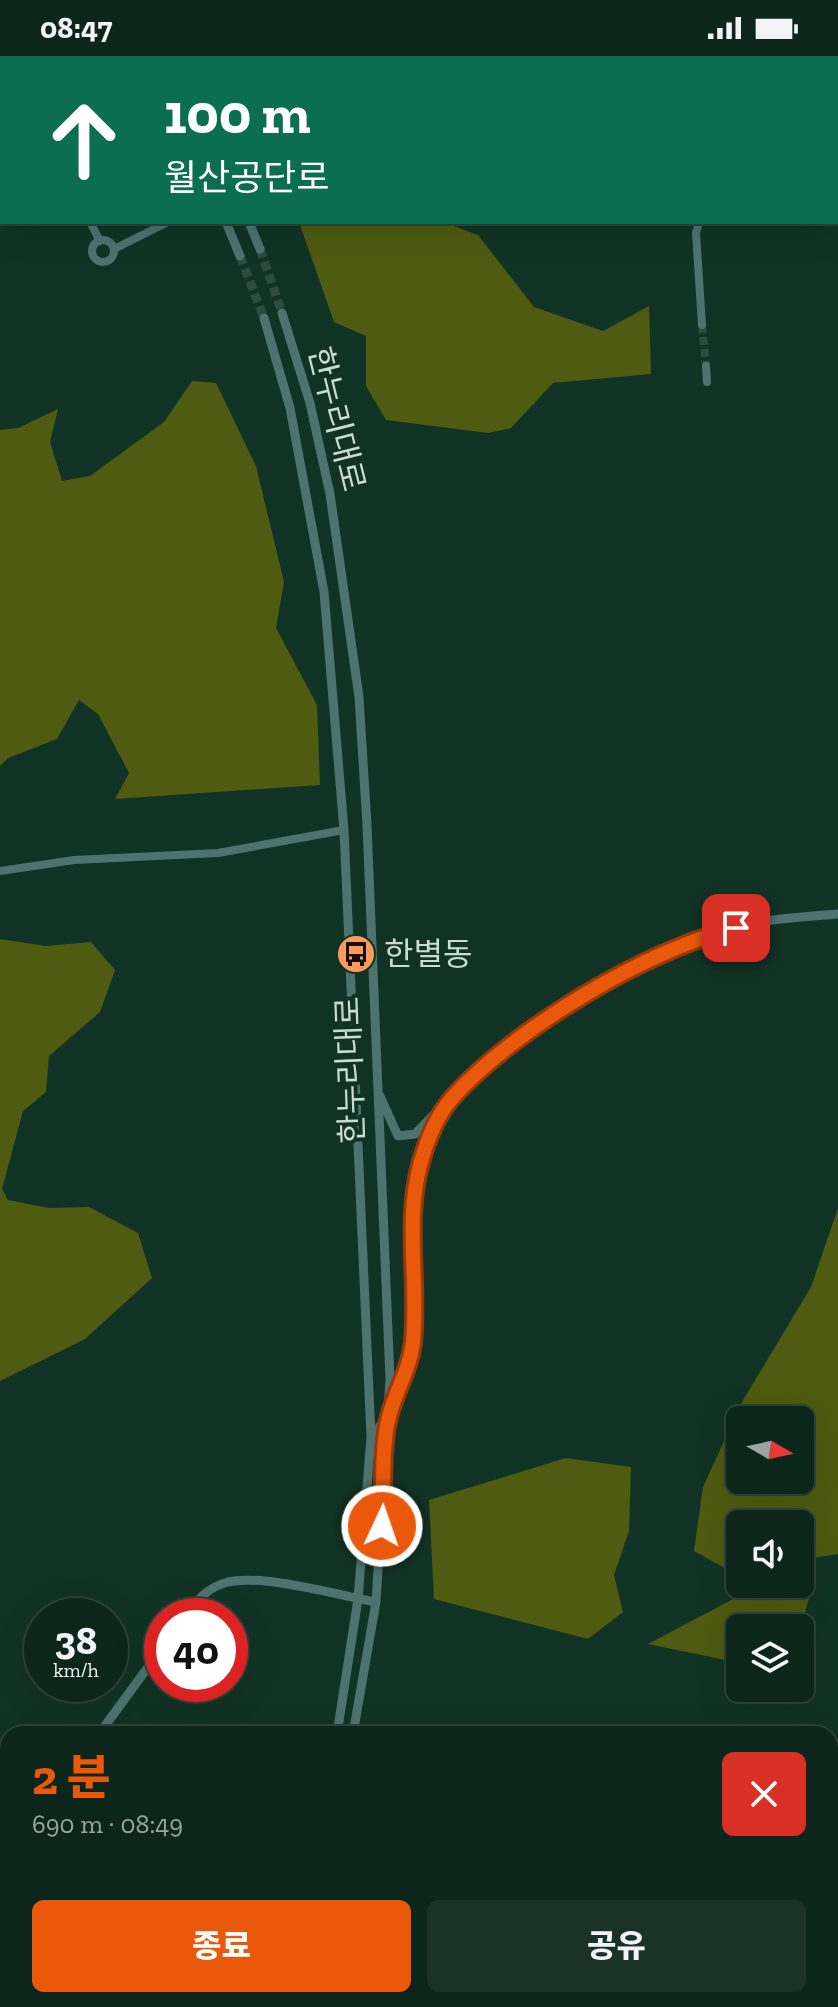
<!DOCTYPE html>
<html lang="ko">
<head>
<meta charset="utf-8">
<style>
	body { margin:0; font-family:"Zilla Slab","Noto Sans KR",serif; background:#1b3229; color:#f1f3f6; height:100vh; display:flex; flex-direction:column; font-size:30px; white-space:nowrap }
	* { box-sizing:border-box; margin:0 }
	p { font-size:26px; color:#9aa5a3 }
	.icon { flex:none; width:44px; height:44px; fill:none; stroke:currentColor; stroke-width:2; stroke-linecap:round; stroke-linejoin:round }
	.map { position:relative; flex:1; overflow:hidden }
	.details { position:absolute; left:0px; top:1670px; width:838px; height:282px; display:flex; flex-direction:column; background:#0d261c; border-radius:24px 24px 0 0; box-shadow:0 8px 32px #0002,0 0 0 2px #2d433b }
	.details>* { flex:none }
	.top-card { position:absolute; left:0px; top:0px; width:838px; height:168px; box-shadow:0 8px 32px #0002,0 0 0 2px #2d433b; background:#0b6e4f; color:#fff; overflow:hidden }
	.needle { width:52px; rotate:99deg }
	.controls { position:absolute; left:726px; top:1350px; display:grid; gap:16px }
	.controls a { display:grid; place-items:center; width:88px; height:88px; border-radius:12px; background:#0d261c; box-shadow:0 8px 32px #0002,0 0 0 2px #2d433b; font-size:40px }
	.speed { position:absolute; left:24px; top:1542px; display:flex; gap:16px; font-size:40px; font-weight:700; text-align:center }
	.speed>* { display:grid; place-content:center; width:104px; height:104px; border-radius:50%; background:#0d261c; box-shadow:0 8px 32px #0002,0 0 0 2px #2d433b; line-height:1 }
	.speed small { font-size:20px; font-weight:400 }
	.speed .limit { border:12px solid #d22; background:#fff; color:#111 }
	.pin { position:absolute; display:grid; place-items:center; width:68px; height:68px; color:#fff; margin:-34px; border-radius:16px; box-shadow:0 4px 12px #0006 }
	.me { position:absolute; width:88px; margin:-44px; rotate:3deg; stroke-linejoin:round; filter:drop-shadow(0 0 6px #0008) }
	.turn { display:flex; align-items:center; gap:28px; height:168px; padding:0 32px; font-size:36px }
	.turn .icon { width:104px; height:104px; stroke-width:2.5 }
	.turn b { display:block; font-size:56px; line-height:68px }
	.round { display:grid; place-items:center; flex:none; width:84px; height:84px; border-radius:12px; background:#1b3229 }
	.summary { display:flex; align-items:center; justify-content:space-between; height:136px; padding:0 32px }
	h1 { font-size:48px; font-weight:800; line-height:60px; color:#ea580c }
	.action { display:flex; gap:16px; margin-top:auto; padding:16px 32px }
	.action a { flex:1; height:92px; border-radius:12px; background:#ea580c; color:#fff; font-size:32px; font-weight:800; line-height:92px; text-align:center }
	.action a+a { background:#1b3229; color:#f1f3f6 }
	.status { display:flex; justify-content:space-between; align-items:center; height:56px; padding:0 40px; background:#0d261c; direction:ltr }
	.status svg { height:22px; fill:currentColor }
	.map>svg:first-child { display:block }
	.forest { fill:#4f5b10; fill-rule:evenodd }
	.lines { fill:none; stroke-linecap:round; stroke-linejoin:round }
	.minor-tunnel { stroke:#2d4c3f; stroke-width:8; stroke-dasharray:8 4; stroke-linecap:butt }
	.tertiary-tunnel { stroke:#2d4c3f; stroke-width:9; stroke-dasharray:9 4.5; stroke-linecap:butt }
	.minor { stroke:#4e736f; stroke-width:8 }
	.tertiary { stroke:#4e736f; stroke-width:9 }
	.route-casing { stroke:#983908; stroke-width:20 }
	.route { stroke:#ea580c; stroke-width:14 }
	.labels { text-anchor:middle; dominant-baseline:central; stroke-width:8; stroke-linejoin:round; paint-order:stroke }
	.street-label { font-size:32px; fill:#c9dcd2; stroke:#113325 }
	.poi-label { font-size:32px; fill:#c9dcd2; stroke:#113325; text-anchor:start }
</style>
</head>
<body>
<div class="status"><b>08:47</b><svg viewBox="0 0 49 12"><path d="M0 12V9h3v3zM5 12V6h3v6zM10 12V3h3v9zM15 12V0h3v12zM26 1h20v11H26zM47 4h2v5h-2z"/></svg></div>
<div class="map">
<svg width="838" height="1951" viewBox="0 0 838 1951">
	<rect width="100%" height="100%" fill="#113325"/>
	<path class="forest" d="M299,166H443L478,179L534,251L603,275L649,250L651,318L553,327L511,372L488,377L386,364L366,330V280L334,266Z
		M192,325L216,327L256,410L284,526L276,572L317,649L320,729L115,743L129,717L98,658L79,644L57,683L8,702L0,710V374L18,372L58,353L50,386L62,425L90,420L164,366Z
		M0,883L46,890L91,886L115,914L100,956L49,1000L46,1036L23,1055L2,1133L8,1144L49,1152L89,1151L138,1177L152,1222L85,1283L0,1325Z
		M838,1152V1498L800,1504V1468H740V1514L730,1515L694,1495L703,1431L742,1346L811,1231ZM800,1364V1424H740V1364Z
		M566,1402L631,1411L629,1475L614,1519L623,1556L588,1583L434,1543L429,1444Z
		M811,1535L800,1574L740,1572V1607L648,1588L735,1542Z"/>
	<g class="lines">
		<path class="minor-tunnel" d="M702,269L706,310"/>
		<path class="tertiary-tunnel" d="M260,193L282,257
			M240,200L264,262"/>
		<path class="minor" d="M763,2V0
			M90,166L100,185
			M699,166L696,177L702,269
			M92 195a11 11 0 1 1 22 0a11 11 0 1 1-22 0Z
			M114,193L168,166
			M706,310L707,326
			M0,815L74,804L218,797L344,774"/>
		<path class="tertiary" d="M14,0V2
			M148,0L149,2
			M171,0L172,2
			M0,18L2,17
			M226,166L240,200
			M249,166L260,193
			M282,257L310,347L330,438L359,641L367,769L390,1323L376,1546L353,1678
			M264,262L290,352L324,536L344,774L371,1381L358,1543L337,1678
			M379,1038L398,1080L415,1078L440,1052
			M371,1381C438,1305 401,1225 414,1137C419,1104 431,1067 453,1042C505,980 581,940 652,905C670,897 688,886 706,879C748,864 794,862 838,858
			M185,1560C197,1544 208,1531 228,1526C264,1518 338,1539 376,1546
			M99,1678L162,1592
			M0,1811L8,1801
			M266,1951L268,1944
			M286,1951L288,1944"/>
	</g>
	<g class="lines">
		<defs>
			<path id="route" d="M382,1470C384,1439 381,1389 389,1361C395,1335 410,1314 413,1286C419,1227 404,1163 421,1106C427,1084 438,1058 453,1041C514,973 648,893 736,872"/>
		</defs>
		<use href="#route" class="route-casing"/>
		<use href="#route" class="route"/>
	</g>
	<defs>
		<symbol id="bus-disc" viewBox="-11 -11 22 22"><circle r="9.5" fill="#ff9b5a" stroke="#113325"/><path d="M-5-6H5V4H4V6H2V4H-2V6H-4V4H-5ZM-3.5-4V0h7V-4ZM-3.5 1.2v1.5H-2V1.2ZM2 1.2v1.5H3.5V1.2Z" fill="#111"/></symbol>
	</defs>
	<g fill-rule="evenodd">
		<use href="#bus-disc" x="334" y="876" width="44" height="44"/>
	</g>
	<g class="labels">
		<g class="street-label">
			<text transform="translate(337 363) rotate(76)">한누리대로</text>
			<text transform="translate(350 1014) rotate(-92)">한누리대로</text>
		</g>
		<g class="poi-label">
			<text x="384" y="898">한별동</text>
		</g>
	</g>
</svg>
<div class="controls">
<a><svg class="needle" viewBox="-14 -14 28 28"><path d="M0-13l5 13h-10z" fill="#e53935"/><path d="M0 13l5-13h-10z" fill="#9aa5a3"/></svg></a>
<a><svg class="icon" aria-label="sound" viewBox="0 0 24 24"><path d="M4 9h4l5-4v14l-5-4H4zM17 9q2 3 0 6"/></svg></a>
<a><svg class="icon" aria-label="layers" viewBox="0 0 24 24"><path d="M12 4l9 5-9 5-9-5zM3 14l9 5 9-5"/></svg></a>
</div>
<div class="speed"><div>38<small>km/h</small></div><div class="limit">40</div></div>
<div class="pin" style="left:736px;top:872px;background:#d93025"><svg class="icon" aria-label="arrive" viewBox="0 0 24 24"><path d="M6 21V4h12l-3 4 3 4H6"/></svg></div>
<svg class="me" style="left:382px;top:1470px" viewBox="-20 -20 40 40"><circle r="17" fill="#ea580c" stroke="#fff" stroke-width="3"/><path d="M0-11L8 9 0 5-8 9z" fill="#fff"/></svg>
<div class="top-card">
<div class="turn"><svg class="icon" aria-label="ahead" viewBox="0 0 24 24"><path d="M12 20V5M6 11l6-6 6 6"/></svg><div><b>100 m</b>월산공단로</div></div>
</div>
<section class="details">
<div class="summary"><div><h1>2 분</h1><p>690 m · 08:49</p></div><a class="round" style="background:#d93025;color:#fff"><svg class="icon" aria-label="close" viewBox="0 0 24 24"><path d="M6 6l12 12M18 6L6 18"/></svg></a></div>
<div class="action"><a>종료</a><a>공유</a></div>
</section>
</div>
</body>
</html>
